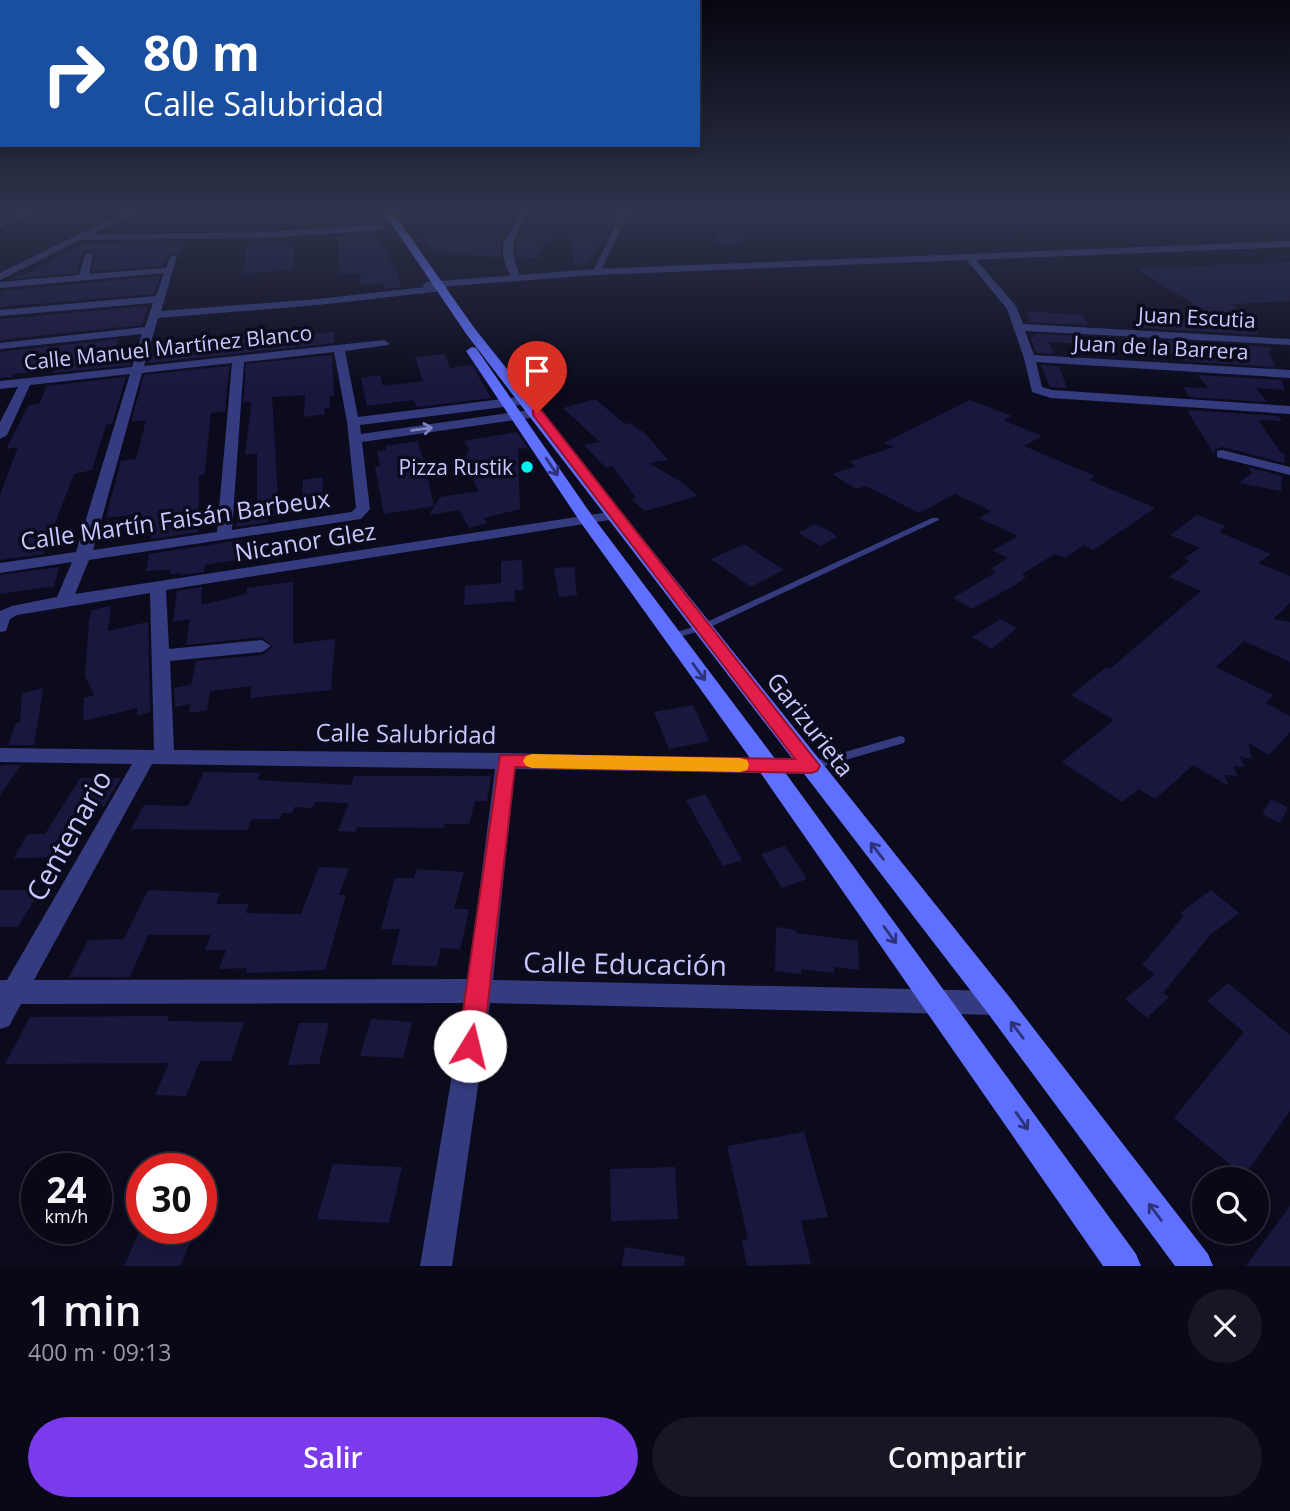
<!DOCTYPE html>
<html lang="es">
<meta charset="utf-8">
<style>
:root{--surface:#090816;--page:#171623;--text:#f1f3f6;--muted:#999aa1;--line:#292935;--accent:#7c3aed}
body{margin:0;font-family:"Open Sans",sans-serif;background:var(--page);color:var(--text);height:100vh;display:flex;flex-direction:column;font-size:26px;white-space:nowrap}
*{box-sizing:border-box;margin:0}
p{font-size:23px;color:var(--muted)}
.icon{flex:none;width:38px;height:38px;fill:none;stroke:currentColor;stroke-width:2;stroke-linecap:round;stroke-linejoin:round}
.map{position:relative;height:1266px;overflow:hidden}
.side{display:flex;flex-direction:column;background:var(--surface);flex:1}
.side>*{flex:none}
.hud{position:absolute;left:0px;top:0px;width:700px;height:147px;box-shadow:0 4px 10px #0003,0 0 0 2px var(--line);background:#1a4fa0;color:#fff;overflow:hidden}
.tools{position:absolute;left:1192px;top:1167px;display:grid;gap:14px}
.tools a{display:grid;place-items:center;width:77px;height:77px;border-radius:50%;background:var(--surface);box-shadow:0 4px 10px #0003,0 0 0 2px var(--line);font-size:35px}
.speed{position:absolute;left:21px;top:1153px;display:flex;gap:14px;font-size:35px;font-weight:700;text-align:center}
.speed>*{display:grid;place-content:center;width:91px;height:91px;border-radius:50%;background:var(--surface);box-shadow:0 4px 10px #0003,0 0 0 2px var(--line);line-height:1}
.speed small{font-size:18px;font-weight:400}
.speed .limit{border:10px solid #d22;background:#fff;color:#111}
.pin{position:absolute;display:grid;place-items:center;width:60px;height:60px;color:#fff;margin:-72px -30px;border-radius:50% 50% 50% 0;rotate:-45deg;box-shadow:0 0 7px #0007}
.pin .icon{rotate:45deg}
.me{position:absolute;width:77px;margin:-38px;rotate:9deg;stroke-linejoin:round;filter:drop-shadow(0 0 5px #0008)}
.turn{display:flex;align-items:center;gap:24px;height:147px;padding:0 28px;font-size:32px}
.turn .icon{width:91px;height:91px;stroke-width:2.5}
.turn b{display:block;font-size:49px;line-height:60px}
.round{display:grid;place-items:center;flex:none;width:74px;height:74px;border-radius:37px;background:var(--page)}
.headline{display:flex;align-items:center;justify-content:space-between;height:119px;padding:0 28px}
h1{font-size:42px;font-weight:600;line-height:52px}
.button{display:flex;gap:14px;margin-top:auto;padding:14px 28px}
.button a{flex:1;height:80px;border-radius:42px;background:var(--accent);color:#fff;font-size:28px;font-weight:600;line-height:80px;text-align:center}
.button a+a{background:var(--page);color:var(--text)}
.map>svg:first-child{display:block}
.building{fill:#1a173f}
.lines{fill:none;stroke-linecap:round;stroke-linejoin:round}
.path{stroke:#29b298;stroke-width:2;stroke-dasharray:2 2.5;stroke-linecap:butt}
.service{fill:#343b7f;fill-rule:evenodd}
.minor{fill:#343b7f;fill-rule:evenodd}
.tertiary{fill:#343b7f;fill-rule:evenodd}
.secondary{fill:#5f6fff;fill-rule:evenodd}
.oneway{stroke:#7e82bf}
.oneway2{stroke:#2d3378}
.route{fill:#e11d48;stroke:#92132f;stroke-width:2}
.slow{fill:#f59e0b}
.poi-dot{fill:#00f3ec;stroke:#0c0b1e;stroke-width:2.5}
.labels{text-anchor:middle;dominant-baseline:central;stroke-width:7;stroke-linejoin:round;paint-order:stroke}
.far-street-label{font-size:21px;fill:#c8c8ff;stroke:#0c0b1e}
.far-poi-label{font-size:21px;fill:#c8c8ff;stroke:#0c0b1e;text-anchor:end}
.street-label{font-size:24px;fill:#c8c8ff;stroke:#0c0b1e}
.near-street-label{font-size:28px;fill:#c8c8ff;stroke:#0c0b1e}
</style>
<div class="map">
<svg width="1290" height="1266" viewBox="0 0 1290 1266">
<rect width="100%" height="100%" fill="#0c0b1e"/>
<path class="building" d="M403,211H499L497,213L518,214L501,242V257L433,253Z
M545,213L599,215L595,221L614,222L588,265H575L564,215L540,252L539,258L517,257L516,243L526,222L532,214Z
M718,224L746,225L740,244H717Z
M375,233L397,271L402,287L385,289L383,283L361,285L360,273L340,274L337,236Z
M186,241L179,254L169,255L164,266L92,271L96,256L89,249L82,254L77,273L9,279L34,271L81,244Z
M248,242H276L274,245L295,246L294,269L243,274Z
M1290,262V301L1233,304L1260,335L1144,328L1139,318L1222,322L1137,269Z
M160,276L154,294L0,307L1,291Z
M148,306L142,325L0,340V319Z
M1026,311L1083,315L1088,325L1029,322Z
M334,332V343L148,363L149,357L160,356L162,347L193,343L192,348L242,344L243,339L264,336L283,334L282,337Z
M1034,334L1095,337L1099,345L1049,342L1054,354L1036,353L1030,337H1035Z
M118,339L111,360L132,359L130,365L53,373L54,369L13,374L12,377L0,378V352Z
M1150,340L1270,347L1272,350L1269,352L1275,367L1184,361L1178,354L1156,353Z
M445,354L450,368L472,365L491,398L417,407L413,400L367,406L361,378L380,375L383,386L423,381L415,357Z
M332,355L334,396H330V407L324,408L325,414L304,417L305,395L272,397L279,515L268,517V522L236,527L239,505L257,502V453L245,455L251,408V403L245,401L243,406L246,364Z
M1041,365L1059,366L1067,388L1050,387Z
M229,366L225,411L211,413L205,469L204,475H199L198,532L151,539L153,524L133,526L137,514L106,518L121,461L136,459L146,420L131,422L144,375Z
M1197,375L1281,380L1285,390L1256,388L1267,402L1189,397L1183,387L1209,388Z
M126,377L112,424L106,425L92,470L74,474L43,554L0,560V495L18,447L6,449L29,405L39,404L47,386Z
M595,399L625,424L629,423L646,434L668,460L648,463L680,481L698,496L645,511L631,499L636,498L612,466L606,468L584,445L600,442L563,408Z
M970,400L1012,416L1003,420L1042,436L1024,446L1095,476L1089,480L1155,508L1093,550L1084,545L1065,558L1055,554L1022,574L1026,577L1015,585L972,609L953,598L996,572L991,569L1008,558L993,550L1018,536L979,518L991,511L955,494L919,513L866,486L856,489L832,474L856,466L849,462L894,447L884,443Z
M1187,410L1278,416L1282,421L1258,420L1281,453L1285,454L1284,463L1223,447L1215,449L1214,454Z
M517,432L528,448L518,449L520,509L484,518L487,523L469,528L459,510L429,515L440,497L479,491L463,461L469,450L464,441Z
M417,441L424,461L434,506L384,514L375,467L380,466L377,451L386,450V446Z
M1248,467L1282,476L1281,491L1239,483L1252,473Z
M323,477L322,507L302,509L303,480Z
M1197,515L1226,526L1219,532L1271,554L1258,563L1290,576V603L1273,619L1290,622V662L1244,641L1216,667L1273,695L1266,703L1290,716V732L1269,755L1248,743L1252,759L1240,757L1245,767L1233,766L1238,776L1224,775L1229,786L1193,765L1155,799L1139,789L1122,802L1062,762L1114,720L1071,695L1107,667L1110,669L1201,591L1169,577L1190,561L1184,558L1200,548L1170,535Z
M816,524L833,533L837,537L821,546L798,533Z
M242,540V559L205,565L204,572L180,575V573L170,574L171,570L146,571L149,554Z
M744,544L784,570L751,587L711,559Z
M522,560L523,590H514L515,601L464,605L465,586L501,583V561Z
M59,567L54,586L0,594V575Z
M574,567L577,595L559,597L554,568Z
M293,582V644L335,639L331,690L250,698L252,686L210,691L207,710L189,713L190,704L175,707L174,688L191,685L196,661L262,655L273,647L262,637L186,645L190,619L173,622L177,591L202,587L201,605L247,594V588Z
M111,606L108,631L148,622L150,712L137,715V708L83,721L84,698L94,695L85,676L89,621L92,610Z
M1001,619L1017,628L992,649L972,637Z
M43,688L34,745H8L16,723L20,722L22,693Z
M693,705L709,741L669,749L654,712Z
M1,765H21L0,795V768Z
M204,772L260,773L257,780L351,785L354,776H491L487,801H475L469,824H445L444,828L357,827L355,832L338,831L349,803L315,802L312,808L294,807L292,813H282L279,819H252L247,830L131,829L144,805L188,806Z
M80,778H121L104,806H88L59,857L14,858L28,834H45Z
M705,794L742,860L723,866L686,800Z
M1271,799L1288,808L1280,823L1262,814Z
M785,846L807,879L782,888L761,854Z
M319,867L349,868L339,895H346L325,970L246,973L247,968L219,969L226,950H205L211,935H148L130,977H69L88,940L124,939L148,890L220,893L216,904H249L246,913L301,914Z
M417,869L464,872L454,909H469L465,929L460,949L441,948L437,966L391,965L400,929H381L395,878H414Z
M0,890H40L18,927H0Z
M1211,890L1239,913L1210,935L1163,993L1169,997L1147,1018L1125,999L1155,974L1142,965L1184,916L1180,913Z
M776,927L796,930V933L858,941L859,970L834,967V973L801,969V974L775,971Z
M1228,983L1290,1035V1111L1244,1176L1174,1118L1244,1032L1207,1001Z
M169,1016L167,1021L244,1022L231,1061H200L186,1096L155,1095L169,1063L5,1064L30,1017Z
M371,1019L412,1022L403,1058L360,1056Z
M299,1023H329L319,1064L288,1065Z
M804,1132L828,1217L801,1221L811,1264L747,1266L742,1240L748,1239L727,1146Z
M333,1164L402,1167L389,1223L317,1219Z
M675,1167L678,1219L611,1221L610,1169Z
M1290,1206V1266H1246Z
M177,1228H196L180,1266H124L139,1233L172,1238Z
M625,1247L685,1257L684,1266H622Z"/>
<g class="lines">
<path class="path" d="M0,225L32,211"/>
<path class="service" d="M932,518H938L939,520L706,629L673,639L669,636L670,634L700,625Z
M900,736L904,737L905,740L904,743L811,770L807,769L806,766L807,763Z"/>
<path class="minor" d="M126,211H137L91,235L265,232L382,224L386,227L382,230L265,238L80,240L0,280V273Z
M523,211H531C511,239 508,246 521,278L516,281C506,274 502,255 503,243Z
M622,211H630L600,272L592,274Z
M89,252L93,255L89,274L166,268L171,256H177L161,311L318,299L443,285L448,288L443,291L318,305L158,318L144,366L384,340L389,343L388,345L345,351L358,417L527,396L533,400L527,404L360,425L361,434L537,409L543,413L537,417L362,442L370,509L361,519L89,560L75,594L616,511L623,515L616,519L166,590L169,649L262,640L271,646L262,652L170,661L174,750L506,753L818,761L821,766L818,771L811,774L515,769L493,980L997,991L1006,995L1010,1003L1006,1011L997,1015L490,1003L452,1266H420L464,1003L21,1004L9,1026L0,1029V980H7L132,764L0,762V748L154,750L150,593L17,615L10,619L6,631L0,632V611L12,606L57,597L72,562L0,573V563L76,552L130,374L30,385L7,435L0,439V422L18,387L0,389V381L132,367L142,334L0,349V343L145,327L153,303L0,316V310L156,296L164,273L0,288V282L79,275L85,255ZM334,352L347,422L356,508L351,512L232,530L244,362ZM232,363L217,532L93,550L142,373ZM152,764L495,769L468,979L34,980Z
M966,255H972L1016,306L1023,324L1290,339V345L1025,331L1034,355L1290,370V378L1036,362L1042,387L1052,390L1290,406V414L1051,398L1032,392L1024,358L1007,309L966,259Z
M1222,450L1290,467V475L1217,457V451Z"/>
<path class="tertiary" d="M1290,241V247L595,275L427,288L422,285L427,282L595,269Z"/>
<path class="secondary" d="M383,211H392L475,329L1007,994L1208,1254L1213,1266H1175L987,1012L467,335Z
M472,347L476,348L593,517L776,760L1136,1254L1141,1266H1103L760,772L581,523L466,351Z"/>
</g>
<defs><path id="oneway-shaft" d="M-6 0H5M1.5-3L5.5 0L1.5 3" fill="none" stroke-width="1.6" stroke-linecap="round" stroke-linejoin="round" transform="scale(1.75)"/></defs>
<use class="oneway" href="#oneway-shaft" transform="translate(422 429) rotate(-8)"/>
<g class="oneway2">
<use href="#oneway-shaft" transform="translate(552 467) rotate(56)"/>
<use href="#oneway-shaft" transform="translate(699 672) rotate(54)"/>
<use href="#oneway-shaft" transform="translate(877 851) rotate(-128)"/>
<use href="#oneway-shaft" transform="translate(890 935) rotate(54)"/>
<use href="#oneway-shaft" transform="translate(1017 1030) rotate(-127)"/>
<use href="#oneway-shaft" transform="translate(1022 1121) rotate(55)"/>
<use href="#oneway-shaft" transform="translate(1155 1212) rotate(-127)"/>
</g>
<linearGradient id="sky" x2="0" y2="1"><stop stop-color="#070610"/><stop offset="0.54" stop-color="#2e344c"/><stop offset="1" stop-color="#2e344c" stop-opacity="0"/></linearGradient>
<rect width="1290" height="389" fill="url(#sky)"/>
<path class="route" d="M533,410H541L820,766L817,771L811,773L515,767L483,1046L479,1054L470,1058L462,1054L458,1046L500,755L795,759L533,415Z"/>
<path class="slow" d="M532,754L740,758L747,760L749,765L747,770L740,772L532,768L526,766L523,761L526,756Z"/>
<circle class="poi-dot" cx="527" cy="467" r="7"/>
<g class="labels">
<g class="far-street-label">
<text transform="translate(1197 317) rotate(3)">Juan Escutia</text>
<text transform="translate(168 347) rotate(-6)">Calle Manuel Martínez Blanco</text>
<text transform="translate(1161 347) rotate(3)">Juan de la Barrera</text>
</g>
<g class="far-poi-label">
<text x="513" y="467">Pizza Rustik</text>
</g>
<g class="street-label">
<text transform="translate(175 519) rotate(-8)">Calle Martín Faisán Barbeux</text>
<text transform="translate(305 541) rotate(-9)">Nicanor Glez</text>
<text transform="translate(811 724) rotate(52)">Garizurieta</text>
<text transform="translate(406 733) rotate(1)">Calle Salubridad</text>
</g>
<g class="near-street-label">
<text transform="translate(68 835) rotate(-61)">Centenario</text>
<text transform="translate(625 963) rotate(1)">Calle Educación</text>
</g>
</g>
</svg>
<div class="tools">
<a><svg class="icon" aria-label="search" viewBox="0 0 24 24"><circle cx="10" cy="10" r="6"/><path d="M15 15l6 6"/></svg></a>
</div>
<div class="speed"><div>24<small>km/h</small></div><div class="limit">30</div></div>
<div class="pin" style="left:537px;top:413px;background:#d93025"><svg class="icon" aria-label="arrive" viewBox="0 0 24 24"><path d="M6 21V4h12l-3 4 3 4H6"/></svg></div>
<svg class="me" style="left:470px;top:1046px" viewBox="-20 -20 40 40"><circle r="19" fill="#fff"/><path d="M0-13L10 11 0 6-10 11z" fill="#e11d48"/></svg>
<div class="hud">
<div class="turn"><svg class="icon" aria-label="right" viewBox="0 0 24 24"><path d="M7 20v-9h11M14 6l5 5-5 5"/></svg><div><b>80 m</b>Calle Salubridad</div></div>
</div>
</div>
<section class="side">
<div class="headline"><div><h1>1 min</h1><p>400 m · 09:13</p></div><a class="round"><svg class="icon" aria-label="close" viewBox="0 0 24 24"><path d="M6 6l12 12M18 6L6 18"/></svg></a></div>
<div class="button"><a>Salir</a><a>Compartir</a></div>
</section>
